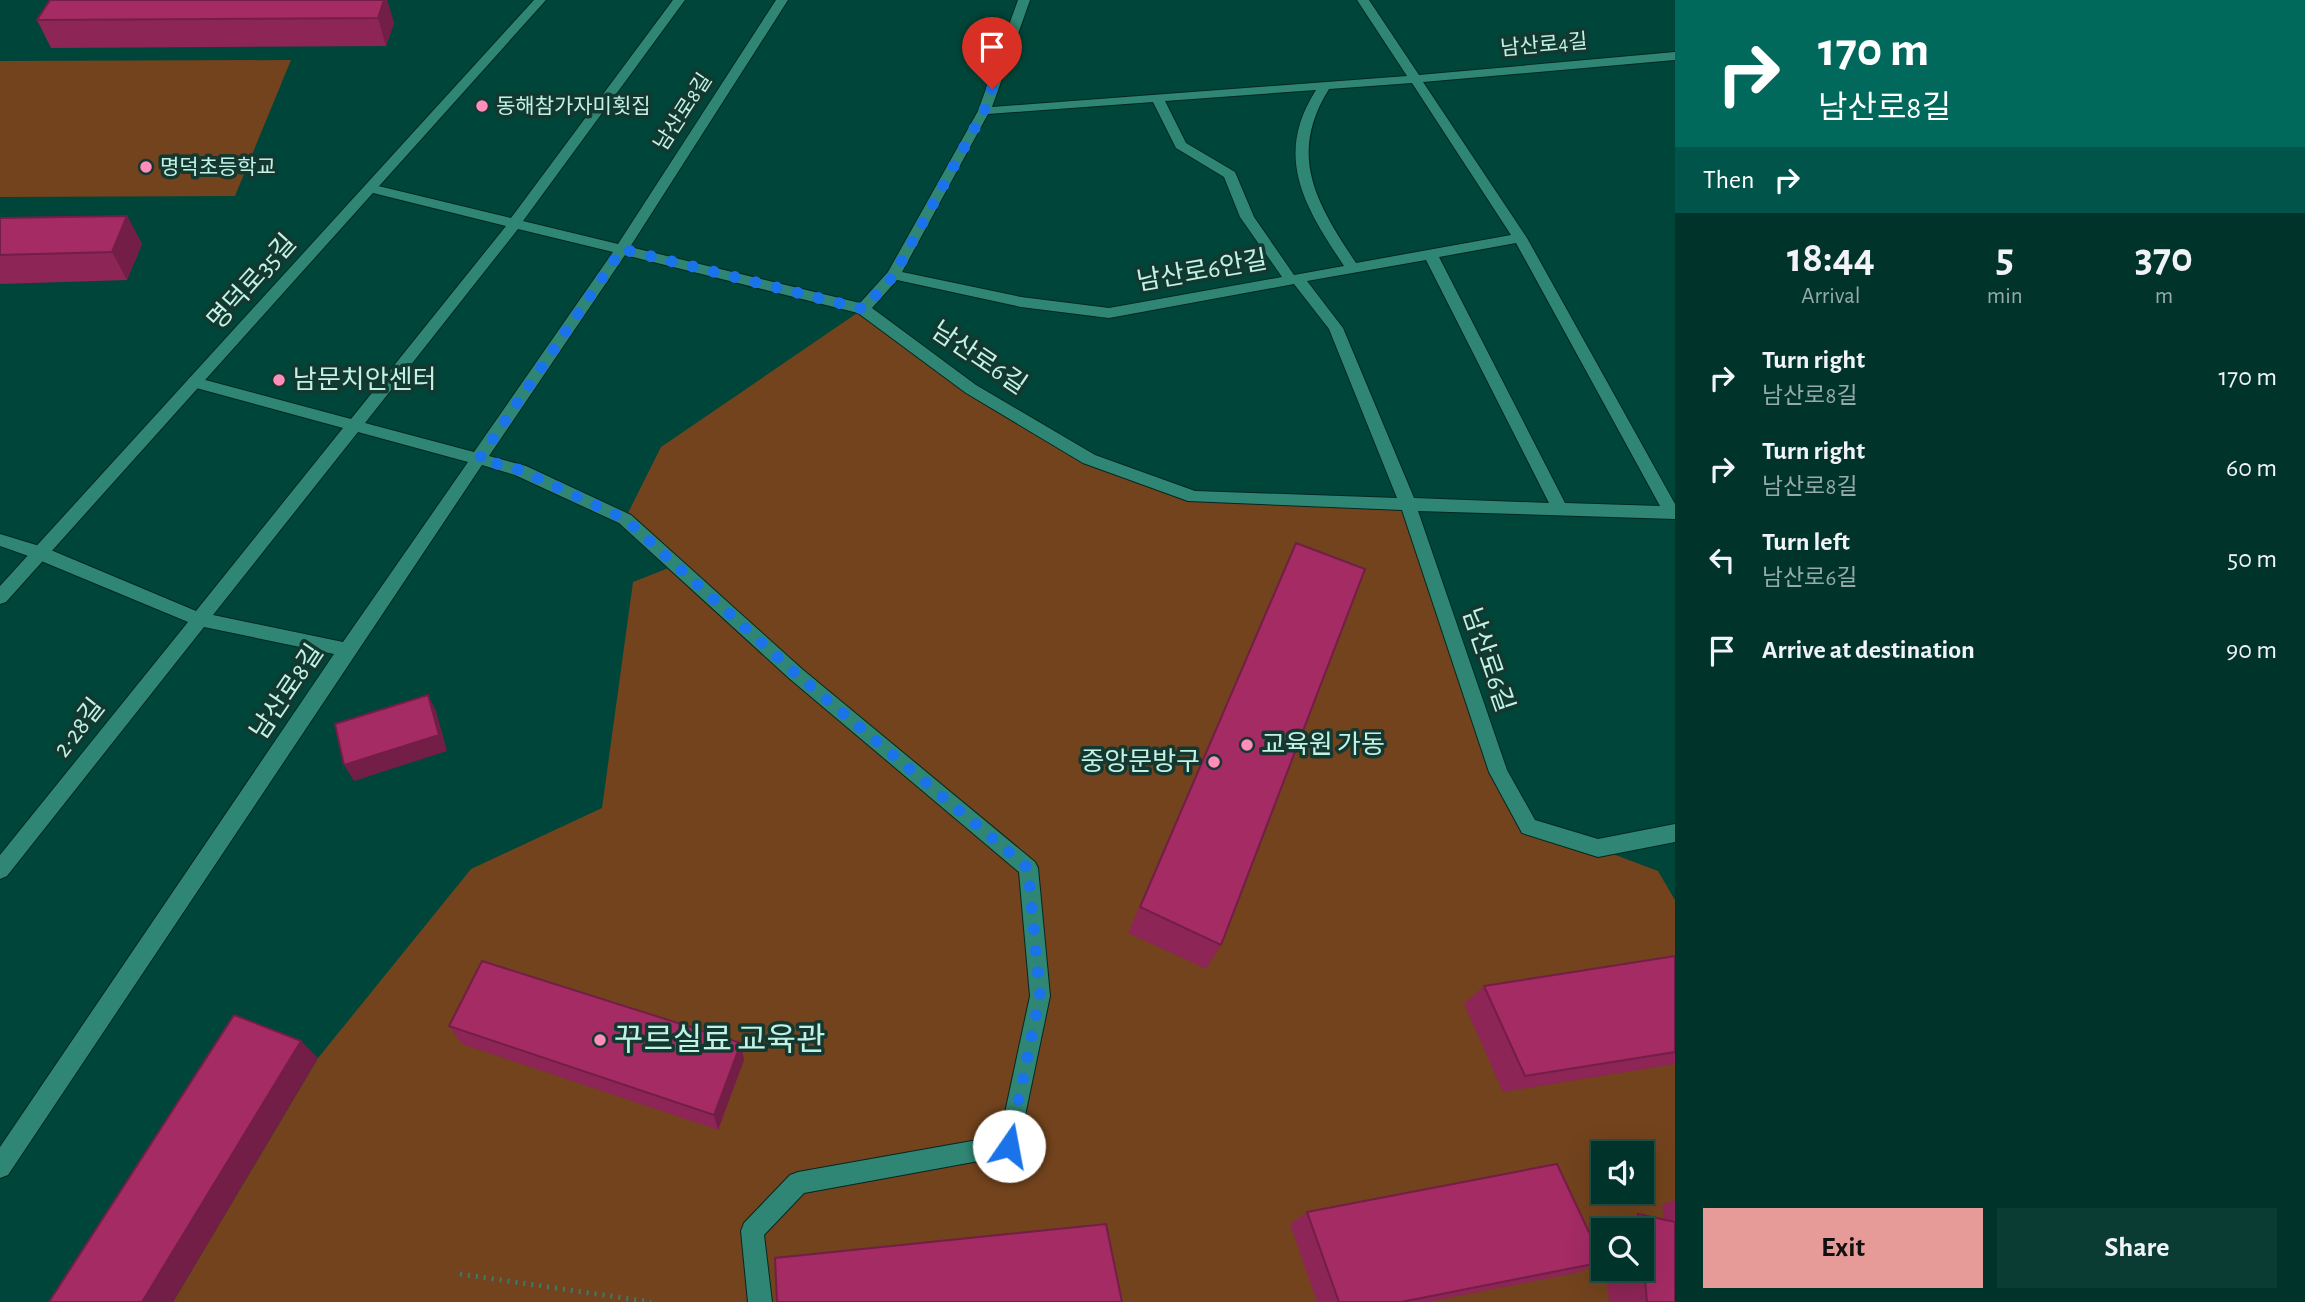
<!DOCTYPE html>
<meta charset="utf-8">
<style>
:root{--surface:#00342b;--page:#0a3c33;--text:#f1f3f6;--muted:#95aaa9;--line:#224f47;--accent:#e69b98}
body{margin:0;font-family:"Alegreya Sans","Noto Sans KR",sans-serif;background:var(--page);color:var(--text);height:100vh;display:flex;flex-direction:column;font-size:26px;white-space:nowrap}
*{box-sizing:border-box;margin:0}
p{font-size:23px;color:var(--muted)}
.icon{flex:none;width:38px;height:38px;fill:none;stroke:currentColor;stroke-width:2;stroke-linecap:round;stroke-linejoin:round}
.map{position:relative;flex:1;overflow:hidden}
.panel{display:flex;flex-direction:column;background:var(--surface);width:630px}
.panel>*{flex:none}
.banner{background:#00695c;color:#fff;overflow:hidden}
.fabs{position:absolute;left:1591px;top:1141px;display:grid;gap:14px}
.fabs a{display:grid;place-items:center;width:63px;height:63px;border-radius:0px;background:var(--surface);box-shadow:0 7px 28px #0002,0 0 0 2px var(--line);font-size:35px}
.pin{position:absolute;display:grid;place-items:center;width:60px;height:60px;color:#fff;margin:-72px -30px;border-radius:50% 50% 50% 0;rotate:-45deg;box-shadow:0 0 7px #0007}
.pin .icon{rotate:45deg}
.me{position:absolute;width:77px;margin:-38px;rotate:12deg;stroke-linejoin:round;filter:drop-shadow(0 0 5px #0008)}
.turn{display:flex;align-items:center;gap:24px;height:147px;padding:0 28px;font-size:32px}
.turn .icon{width:91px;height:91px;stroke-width:2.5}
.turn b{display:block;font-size:49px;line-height:60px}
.then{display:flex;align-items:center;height:66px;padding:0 28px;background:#0003;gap:14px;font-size:26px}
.eta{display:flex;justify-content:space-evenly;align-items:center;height:119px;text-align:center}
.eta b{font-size:42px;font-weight:600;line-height:49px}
.primary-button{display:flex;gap:14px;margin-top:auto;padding:14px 28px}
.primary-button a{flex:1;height:80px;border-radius:0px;background:var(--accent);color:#111;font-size:28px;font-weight:600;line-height:80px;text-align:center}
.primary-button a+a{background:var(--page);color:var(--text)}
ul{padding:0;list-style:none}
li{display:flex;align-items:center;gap:21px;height:91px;padding:0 28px}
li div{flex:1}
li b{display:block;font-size:26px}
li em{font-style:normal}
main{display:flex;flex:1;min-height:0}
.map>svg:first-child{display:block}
.green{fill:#72431d;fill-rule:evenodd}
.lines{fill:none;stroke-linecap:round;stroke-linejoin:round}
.minor-casing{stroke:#032821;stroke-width:2}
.tertiary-casing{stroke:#032821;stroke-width:2}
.path{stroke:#3b7a6e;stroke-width:5;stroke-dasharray:2 6;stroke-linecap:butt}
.minor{fill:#308674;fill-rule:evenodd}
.tertiary{fill:#308674;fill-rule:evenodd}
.wall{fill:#8d2556}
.shaded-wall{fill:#731e46}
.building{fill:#a42b64;stroke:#731e46;stroke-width:2}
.route{stroke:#1a73e8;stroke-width:12;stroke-dasharray:0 21.6}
.poi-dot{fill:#ff8eba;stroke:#143830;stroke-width:2.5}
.labels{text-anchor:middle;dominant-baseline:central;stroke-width:7;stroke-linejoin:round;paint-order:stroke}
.far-street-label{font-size:21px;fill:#c1f3e5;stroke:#143830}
.far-poi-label{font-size:21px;fill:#c1f3e5;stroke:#143830;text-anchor:start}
.street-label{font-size:26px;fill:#c1f3e5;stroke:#143830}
.poi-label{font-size:26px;fill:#c1f3e5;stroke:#143830;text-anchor:start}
.near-poi-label{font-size:32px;fill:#c1f3e5;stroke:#143830;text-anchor:start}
</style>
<main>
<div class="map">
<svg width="1675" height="1302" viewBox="0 0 1675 1302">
<rect width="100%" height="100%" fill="#004539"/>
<path class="green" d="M291,60L235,196L0,197V61Z
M863,309L971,389L1089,459L1194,497L1408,504L1529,827L1597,848L1658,871L1675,900V1302H173L318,1058L471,869L602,808L633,582L676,565L625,519L661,447ZM1603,1153H1642V1192H1603ZM1603,1230H1642V1269H1603Z"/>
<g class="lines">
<g class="minor-casing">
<path id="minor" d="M673,0H685L523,221L618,244L776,0H788L630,247L860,303L888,272L978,111L1018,0H1030L992,107L1407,76L1357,0H1369L1419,75L1675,52V60L1423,82L1527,238L1675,504V519L1418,511L1507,770L1535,820L1598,839L1675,824V842L1598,857L1522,833L1489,772L1402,510L1188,501L1083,463L966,393L858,313L625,255L489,456L526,466L631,515L802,669L1035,862L1038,868L1050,996L1017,1154L804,1193L764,1235L772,1302H748L741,1231L744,1223L790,1175L798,1172L1000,1136L1030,996L1019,872L790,679L619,523L515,475L482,465L8,1175L0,1178V1147L334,654L204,627L7,876L0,879V855L188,622L34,558L0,546V534L46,548L196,611L343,428L189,386L187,382L189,378L194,377L351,419L506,226L365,191V185L370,184L511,218ZM1412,83L1511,235L1356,263C1317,204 1287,156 1329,89ZM1316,90C1273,157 1305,207 1344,266L1294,275L1254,217L1235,172L1186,143L1165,101ZM1153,102L1176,148L1224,177L1240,217L1282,277L1109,308L1021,297L902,272L988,114ZM518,229L613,252L474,452L365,423ZM1516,243L1660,506L1565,503L1439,257ZM1426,260L1549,503L1414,498L1343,328L1307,281ZM897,280L1021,307L1109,318L1294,284L1329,329L1397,498L1195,491L1095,455L976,385L872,308ZM358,432L468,462L343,642L213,615Z"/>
</g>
<g class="tertiary-casing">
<path id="tertiary" d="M534,0H546L6,602L0,604V586Z"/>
</g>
<path class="path" d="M460,1274L651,1302"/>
<use href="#minor" class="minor"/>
<use href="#tertiary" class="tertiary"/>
</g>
<path class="wall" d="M50,0H387L394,23L386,46L51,48L37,20Z
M127,216L142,244L127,280L0,284V218Z
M1296,543L1221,945L1206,969L1128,933Z
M1675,956V1064L1503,1092L1464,1004L1484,986Z
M449,1026L744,1060L718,1130L462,1044Z
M1675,1200V1302H1609L1606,1269H1642V1230H1603V1235L1602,1229L1638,1214L1664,1219L1662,1205Z
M1307,1212L1603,1262L1576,1273L1427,1302H1317L1290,1224Z"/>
<path class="shaded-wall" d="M384,0H387L394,23L386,46L378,18Z
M127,216L142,244L127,280L112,252Z
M428,695L436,711L447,751L354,781L344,765Z
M301,1041L318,1058L173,1302H142Z
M741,1043L744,1060L718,1130L714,1115Z"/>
<path class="building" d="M50,0H384L378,18L37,20Z
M127,216L112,252L0,255V218Z
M1296,543L1365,569L1221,945L1140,907Z
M428,695L439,735L344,765L335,724Z
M1675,956V1052L1525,1076L1484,986Z
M482,961L741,1043L714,1115L449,1026Z
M234,1015L301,1041L142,1302H49Z
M1557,1164L1603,1262L1401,1302H1339L1307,1212Z
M1638,1214L1675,1222V1302H1647L1642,1244V1230H1640Z
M1106,1224L1122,1302H777L775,1258Z"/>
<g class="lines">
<path class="route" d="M992,89L984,111L894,275L863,309L622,249L479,459L520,470L625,519L796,674L1028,868L1040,996L1009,1146"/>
</g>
<g class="poi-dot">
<circle cx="482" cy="106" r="7"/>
<circle cx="146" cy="167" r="7"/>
<circle cx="279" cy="380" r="7"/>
<circle cx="1247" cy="745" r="7"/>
<circle cx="1214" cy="762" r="7"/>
<circle cx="600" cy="1040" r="7"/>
</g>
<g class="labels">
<g class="far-street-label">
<text transform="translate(1544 45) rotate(-5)">남산로4길</text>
<text transform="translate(683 112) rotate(-57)">남산로8길</text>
</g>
<g class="far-poi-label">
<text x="496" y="106">동해참가자미횟집</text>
<text x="160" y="167">명덕초등학교</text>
</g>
<g class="street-label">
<text transform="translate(1202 271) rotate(-10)">남산로6안길</text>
<text transform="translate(252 282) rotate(-48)">명덕로35길</text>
<text transform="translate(979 358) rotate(34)">남산로6길</text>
<text transform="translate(1488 660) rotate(71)">남산로6길</text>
<text transform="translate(287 692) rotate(-56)">남산로8길</text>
<text transform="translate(79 728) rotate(-52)">2·28길</text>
</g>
<g class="poi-label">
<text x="293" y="380">남문치안센터</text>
<text x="1261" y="745">교육원 가동</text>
<text x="1200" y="762" text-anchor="end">중앙문방구</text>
</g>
<g class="near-poi-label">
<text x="614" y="1040">꾸르실료 교육관</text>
</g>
</g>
</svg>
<div class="fabs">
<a><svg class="icon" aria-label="sound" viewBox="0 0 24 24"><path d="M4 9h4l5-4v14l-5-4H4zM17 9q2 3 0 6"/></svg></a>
<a><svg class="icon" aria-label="search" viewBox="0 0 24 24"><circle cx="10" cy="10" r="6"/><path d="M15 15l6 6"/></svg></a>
</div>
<div class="pin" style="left:992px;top:89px;background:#d93025"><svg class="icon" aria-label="arrive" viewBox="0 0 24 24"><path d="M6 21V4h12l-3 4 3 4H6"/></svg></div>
<svg class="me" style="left:1009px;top:1146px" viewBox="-20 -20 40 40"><circle r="19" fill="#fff"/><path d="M0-13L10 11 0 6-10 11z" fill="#1a73e8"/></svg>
</div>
<section class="panel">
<div class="banner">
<div class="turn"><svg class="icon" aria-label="right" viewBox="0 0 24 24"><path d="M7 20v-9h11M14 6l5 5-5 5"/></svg><div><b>170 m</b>남산로8길</div></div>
<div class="then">Then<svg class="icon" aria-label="right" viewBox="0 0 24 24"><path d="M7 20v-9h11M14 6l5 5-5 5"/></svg></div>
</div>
<div class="eta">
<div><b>18:44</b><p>Arrival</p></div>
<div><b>5</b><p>min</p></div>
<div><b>370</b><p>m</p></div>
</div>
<ul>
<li><svg class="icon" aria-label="right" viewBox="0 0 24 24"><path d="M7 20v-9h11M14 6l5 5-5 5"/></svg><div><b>Turn right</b><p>남산로8길</p></div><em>170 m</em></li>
<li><svg class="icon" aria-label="right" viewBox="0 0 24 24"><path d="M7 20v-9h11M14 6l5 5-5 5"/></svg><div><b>Turn right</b><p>남산로8길</p></div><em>60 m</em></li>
<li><svg class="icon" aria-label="left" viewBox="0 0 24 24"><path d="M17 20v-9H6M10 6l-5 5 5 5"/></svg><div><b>Turn left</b><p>남산로6길</p></div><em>50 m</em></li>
<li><svg class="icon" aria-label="arrive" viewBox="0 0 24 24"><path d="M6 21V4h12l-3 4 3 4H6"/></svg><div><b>Arrive at destination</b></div><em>90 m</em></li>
</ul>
<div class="primary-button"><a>Exit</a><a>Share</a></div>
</section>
</main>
